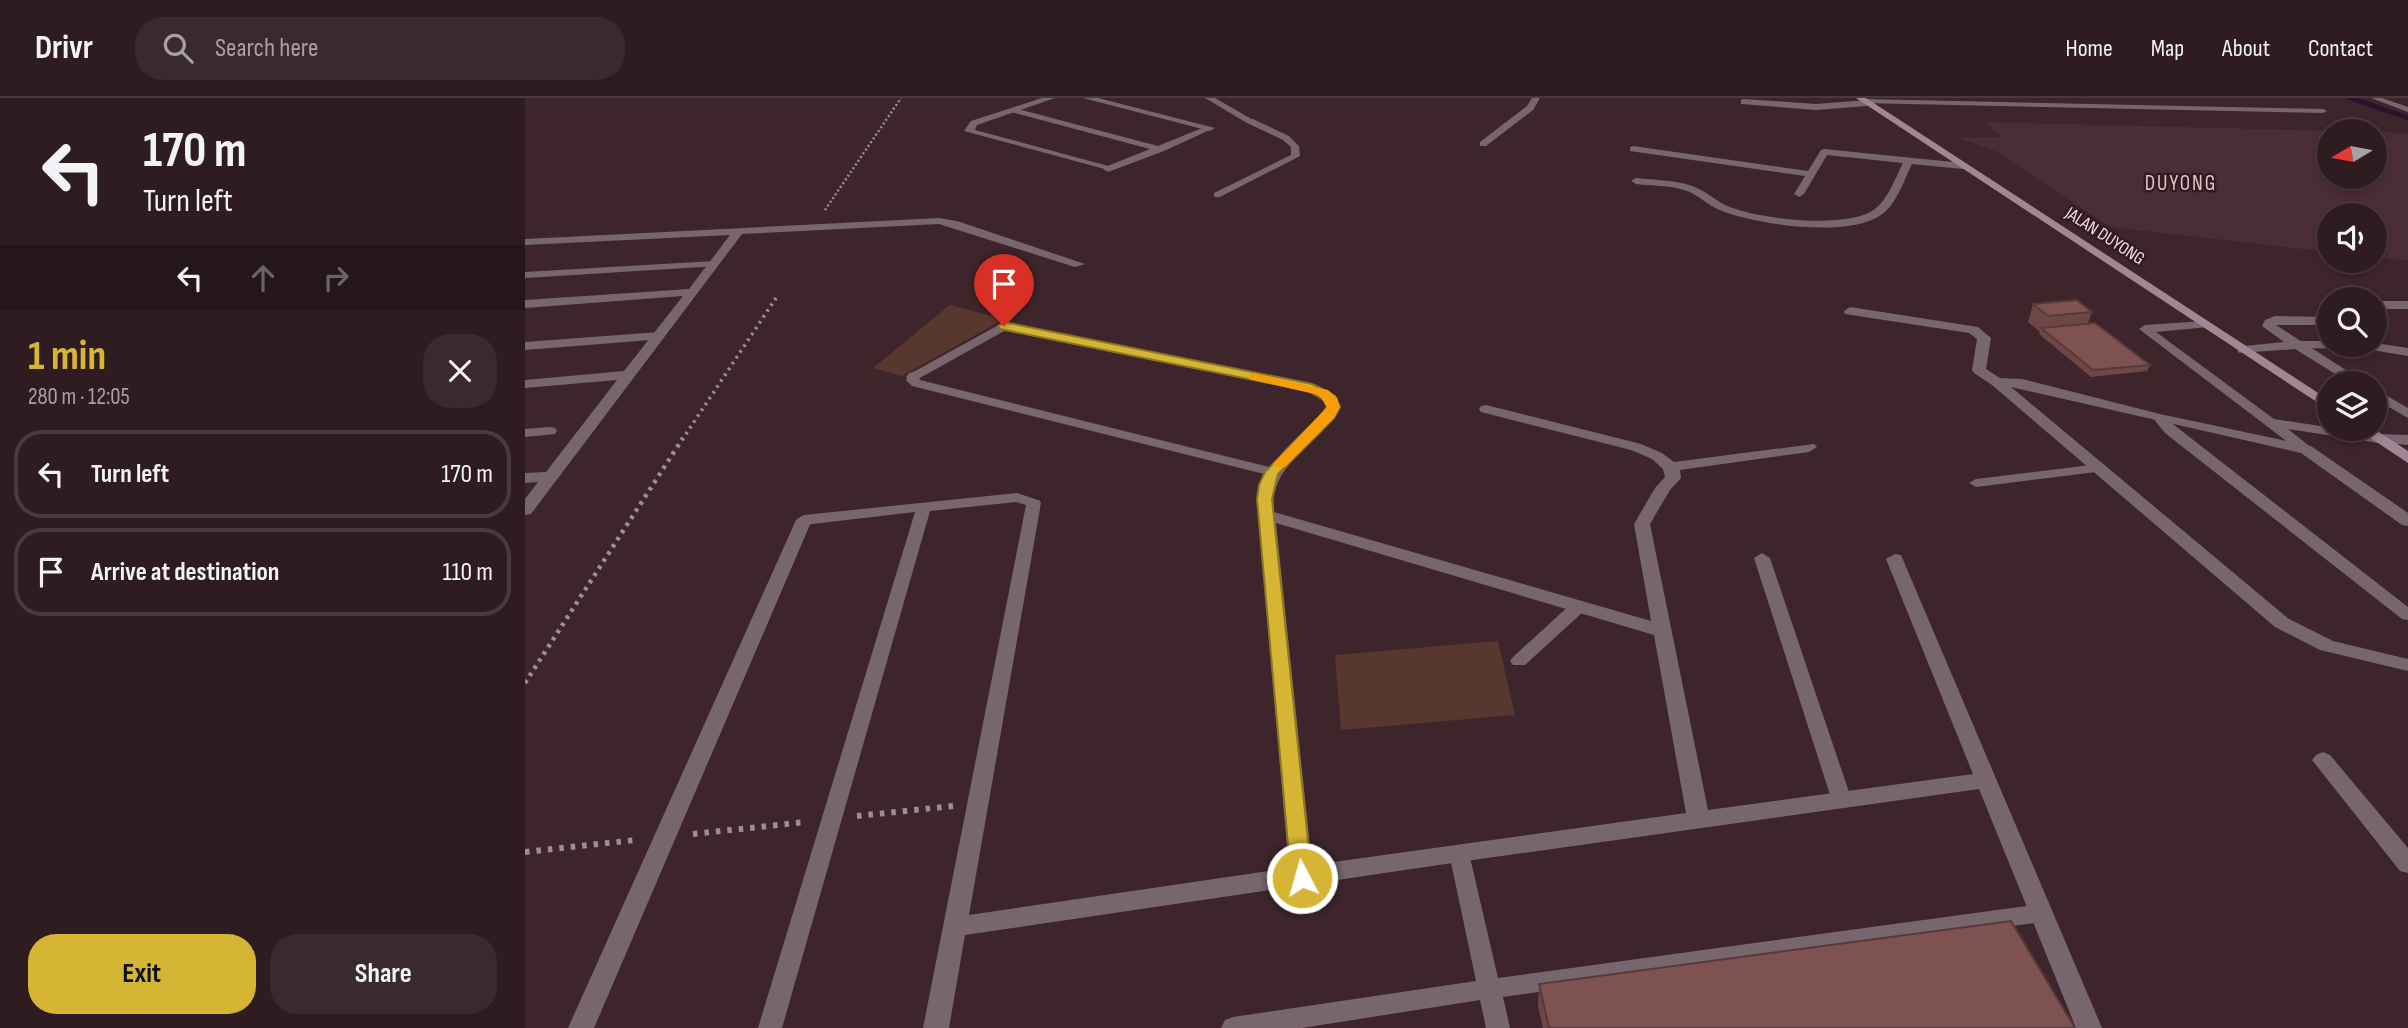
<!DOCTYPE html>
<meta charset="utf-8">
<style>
:root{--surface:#2e1c20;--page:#3a292d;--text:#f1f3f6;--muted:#a7a1a5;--line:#493a3e;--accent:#d6b534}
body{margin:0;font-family:"Sofia Sans Condensed",sans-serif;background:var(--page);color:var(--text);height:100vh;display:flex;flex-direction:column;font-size:26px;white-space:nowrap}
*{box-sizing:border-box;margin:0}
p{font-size:23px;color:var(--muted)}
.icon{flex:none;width:38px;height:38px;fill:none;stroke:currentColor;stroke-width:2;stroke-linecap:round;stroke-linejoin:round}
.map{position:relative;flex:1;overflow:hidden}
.panel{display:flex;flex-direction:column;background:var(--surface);width:525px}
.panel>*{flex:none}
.banner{background:#2e1c20;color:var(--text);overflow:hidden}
.needle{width:46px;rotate:260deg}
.buttons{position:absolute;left:1792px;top:21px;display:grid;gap:14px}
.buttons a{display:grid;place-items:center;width:70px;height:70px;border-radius:50%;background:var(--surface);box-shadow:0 4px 10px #0003,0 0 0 2px var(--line);font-size:35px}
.pin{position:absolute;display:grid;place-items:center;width:60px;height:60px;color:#fff;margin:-72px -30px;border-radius:50% 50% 50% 0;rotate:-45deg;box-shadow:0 0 7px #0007}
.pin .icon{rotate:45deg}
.me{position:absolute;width:77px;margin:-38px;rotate:354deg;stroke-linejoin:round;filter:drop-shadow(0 0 5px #0008)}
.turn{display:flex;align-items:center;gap:24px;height:147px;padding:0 28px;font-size:32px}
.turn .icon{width:91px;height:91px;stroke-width:2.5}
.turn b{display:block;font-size:49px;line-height:60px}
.lanes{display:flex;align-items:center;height:66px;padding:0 28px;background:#0003;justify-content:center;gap:35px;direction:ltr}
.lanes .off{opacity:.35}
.round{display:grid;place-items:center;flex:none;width:74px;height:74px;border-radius:28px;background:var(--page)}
.head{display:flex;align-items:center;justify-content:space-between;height:119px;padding:0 28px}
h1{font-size:42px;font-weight:700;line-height:52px;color:var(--accent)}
.button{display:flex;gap:14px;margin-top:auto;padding:14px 28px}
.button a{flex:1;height:80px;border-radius:28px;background:var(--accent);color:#111;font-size:28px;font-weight:700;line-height:80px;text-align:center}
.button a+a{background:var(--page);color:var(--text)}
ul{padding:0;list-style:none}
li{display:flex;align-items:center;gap:21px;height:88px;margin:0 14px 10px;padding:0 14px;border:4px solid var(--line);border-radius:28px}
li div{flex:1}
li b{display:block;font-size:26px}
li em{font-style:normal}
header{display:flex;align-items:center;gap:42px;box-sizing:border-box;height:98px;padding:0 35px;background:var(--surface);border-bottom:2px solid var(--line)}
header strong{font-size:33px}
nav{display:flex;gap:38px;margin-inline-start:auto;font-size:24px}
.search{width:490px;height:63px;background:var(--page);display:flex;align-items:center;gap:18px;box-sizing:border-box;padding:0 24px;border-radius:28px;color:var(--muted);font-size:26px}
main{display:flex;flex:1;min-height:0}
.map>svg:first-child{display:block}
.built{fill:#4b2d35}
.green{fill:#58382e}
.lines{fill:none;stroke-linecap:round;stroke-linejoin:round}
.stream{stroke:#2c132c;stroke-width:5}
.path-far3{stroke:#a08c91;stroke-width:2.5;stroke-dasharray:2 2.5;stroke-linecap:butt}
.path-far2{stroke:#a08c91;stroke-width:3.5;stroke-dasharray:2.5 4.5;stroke-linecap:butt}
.path-far1{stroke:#a08c91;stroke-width:4.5;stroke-dasharray:3.5 5;stroke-linecap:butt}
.path{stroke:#a08c91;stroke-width:6;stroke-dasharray:4.5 7;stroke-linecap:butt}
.service{fill:#78666f;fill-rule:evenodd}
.minor{fill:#78666f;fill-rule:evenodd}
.secondary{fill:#a28695;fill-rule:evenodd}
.wall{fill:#6c4746}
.building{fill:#7e5251;stroke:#583939;stroke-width:2}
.route{fill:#d6b534;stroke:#8b7622;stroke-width:2}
.slow{fill:#f59e0b}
.labels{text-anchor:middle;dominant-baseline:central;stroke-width:5;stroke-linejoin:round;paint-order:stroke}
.far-street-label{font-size:18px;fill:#f2e1e5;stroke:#331b21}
.far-quarter-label{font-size:21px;letter-spacing:2px;fill:#e5c4cb;stroke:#331b21}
</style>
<header>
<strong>Drivr</strong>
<div class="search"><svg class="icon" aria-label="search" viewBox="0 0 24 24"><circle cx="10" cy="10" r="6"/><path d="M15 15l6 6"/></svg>Search here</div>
<nav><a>Home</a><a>Map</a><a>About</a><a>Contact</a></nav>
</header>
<main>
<section class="panel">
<div class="banner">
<div class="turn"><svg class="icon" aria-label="left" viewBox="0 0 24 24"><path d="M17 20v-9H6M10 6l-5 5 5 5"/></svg><div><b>170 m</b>Turn left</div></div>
<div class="lanes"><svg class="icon" aria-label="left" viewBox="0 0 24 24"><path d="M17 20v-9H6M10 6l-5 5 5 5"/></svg><svg class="icon off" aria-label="ahead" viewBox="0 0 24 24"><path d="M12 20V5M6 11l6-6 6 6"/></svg><svg class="icon off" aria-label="right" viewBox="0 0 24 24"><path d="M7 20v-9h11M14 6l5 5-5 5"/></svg></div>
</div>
<div class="head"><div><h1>1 min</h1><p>280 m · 12:05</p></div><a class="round"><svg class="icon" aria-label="close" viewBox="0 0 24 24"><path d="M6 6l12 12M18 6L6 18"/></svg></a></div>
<ul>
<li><svg class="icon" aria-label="left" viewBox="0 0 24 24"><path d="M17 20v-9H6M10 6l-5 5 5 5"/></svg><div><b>Turn left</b></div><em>170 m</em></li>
<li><svg class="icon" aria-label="arrive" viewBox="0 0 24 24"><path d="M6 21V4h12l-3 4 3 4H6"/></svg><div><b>Arrive at destination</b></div><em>110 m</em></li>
</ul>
<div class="button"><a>Exit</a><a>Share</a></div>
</section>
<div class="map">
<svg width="1883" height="930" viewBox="0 0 1883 930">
<rect width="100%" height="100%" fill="#3d252b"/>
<path class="built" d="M1460,24L1814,33H1804V79H1850V34L1883,35V163L1850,159V117H1804V154L1585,129L1472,54L1434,40L1477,39Z"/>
<path class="green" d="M425,207L479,221L377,278L348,270Z
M973,543L990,617L816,632L810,557Z"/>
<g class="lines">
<path class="stream" d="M1825,0L1883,20"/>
<path class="path-far3" d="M300,112L376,0"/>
<path class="path-far2" d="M157,342L251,200"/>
<path class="path-far1" d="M0,585L158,340"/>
<path class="path" d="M332,718L428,708
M168,736L281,724
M0,754L111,742"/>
<path class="service" d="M1846,0H1857L1883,9V14Z
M1339,1L1798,11L1802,13L1798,15L1336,5Z
M489,10L633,48L682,28L689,30L639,53L583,74L578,71L580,69L625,51L486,14Z
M722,21H728L764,38L774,48L775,58L695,99H689V95L766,57V49L758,42L722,25Z
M189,163L193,164V168L0,180V174Z
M1680,223L1686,227L1684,229L1631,234L1749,321L1854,337L1861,341L1854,345L1763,331L1788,351L1786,354H1776L1614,231L1620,227Z
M134,234L138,235V241L0,252V244Z
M1772,243H1804V247L1850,245L1883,250V258L1841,251L1768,250L1766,247Z
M388,274L392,275L395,282L752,371L754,374L747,378L387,288L381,282L384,275Z
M1635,316L1883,509V522L1877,521L1640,335L1628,320Z
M25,329L30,330L32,333L30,336L0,339V331Z
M1574,366L1579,367L1581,370L1579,373L1451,389L1444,385L1451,381Z
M492,395L513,402L515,405L508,409L491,404L405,413L257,930H233L390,414L279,427L271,422L279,417Z
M1237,455L1245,460L1327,703L1324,708L1317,710L1310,708L1307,703L1229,460Z
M1053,504L1061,509L1059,513L1000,567H988L985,563L988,559L1047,505Z
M934,747L941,749L944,755L973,880L1516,806L1524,809L1527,815L1524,821L1516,824L978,899L985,930H961L955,902L777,930H696L700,922L708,919L951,883L924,755L927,749Z"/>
<path class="minor" d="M517,0H530L452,27L450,32L587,69V73L439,33L446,23Z
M558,0H573L690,30L685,33Z
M680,0H690L730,23L722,25Z
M1007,0H1015L1008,12L961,48H955V44L1002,8Z
M1219,1L1291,6L1342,2L1346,5L1342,8L1291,12L1216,6V2Z
M1108,48L1283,73L1296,52L1299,51L1438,65L1443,68L1438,71L1387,66C1379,82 1372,106 1356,117C1323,140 1234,127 1197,113C1183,108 1173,96 1159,92C1144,87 1127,88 1111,86L1106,83L1111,80C1129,82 1147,82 1164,87C1179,91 1189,102 1202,108C1233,121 1322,132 1350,111C1364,100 1370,80 1378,65L1302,57L1279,96L1274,99L1269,96L1280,78L1105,53V49Z
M414,120L432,123L560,166L550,169L414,126L217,136L6,416L0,417V401L13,384L0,385V375L21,374L92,282L0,290V282L99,273L158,198L0,210V202L164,191L205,137L0,147V141Z
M1883,203V211H1861L1850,216V207L1859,203Z
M1325,209L1453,229L1466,240L1461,271L1475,280L1497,281L1635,316L1786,348L1883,415V428L1877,427L1776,355L1486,289L1764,521L1808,543L1883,561V573L1795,552L1750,529L1467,287L1449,275L1447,272L1452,241L1444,235L1320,216L1319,213Z
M1750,218L1804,219V227H1751L1841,285H1825L1770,251L1714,255L1712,252L1719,248L1759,244L1737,228L1740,222Z
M479,224L792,287L810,297L815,309C796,348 744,363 749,414L1126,523L1109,426L1130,390L1140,379L1138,371L1127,361L1106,352L956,314L954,311L956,308L961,307L1116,346L1137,355L1149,364L1289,346L1292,349L1284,354L1155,372L1156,380L1145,392L1125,426L1183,712L1448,676L1361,461L1370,456L1376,457L1577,930H1551L1454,691L934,764L440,837L424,930H398L502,402H514L516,405L444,817L764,770L732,402C740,364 771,341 798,315L801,309L799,302L783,293L481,232L393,281H383L381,278ZM751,425L1129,537L1161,715L787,767Z
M1850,291L1883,310V320L1850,301Z
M1854,336L1883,337V347L1849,344L1846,341Z
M279,417L287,422L69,930H43L271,422Z
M1798,654L1805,657L1883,750V775L1875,773L1791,667L1787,662L1791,657Z"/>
<path class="secondary" d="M1331,0H1341L1804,302V312Z
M1832,331H1849L1883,353V365Z"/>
</g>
<path class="wall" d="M1508,206L1567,214L1563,225L1625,267L1622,273L1566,279L1514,236L1515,234L1503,224Z
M1014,886L1550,930H1018L1013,908Z"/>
<path class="building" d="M1552,202L1567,214L1523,218L1508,206Z
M1570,225L1625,267L1568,272L1516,230Z
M1486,823L1550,930H1024L1014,886Z"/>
<path class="route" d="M479,224L787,286L810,298L815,309L809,320L753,376L747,401L787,780L784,786L777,788L769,786L766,780L732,401L734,387L740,374L798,315L802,309L799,302L783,293L475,231L473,228Z"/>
<path class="slow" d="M729,275L803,292L812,300L815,309L809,320L760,369H750L748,366L802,309L794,297L724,281V276Z"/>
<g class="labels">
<g class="far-street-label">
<text transform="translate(1580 138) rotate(33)">JALAN DUYONG</text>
</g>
<g class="far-quarter-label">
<text x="1656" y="85">DUYONG</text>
</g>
</g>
</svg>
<div class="buttons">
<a><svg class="needle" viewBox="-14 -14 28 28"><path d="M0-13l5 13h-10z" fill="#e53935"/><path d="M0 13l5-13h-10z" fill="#a7a1a5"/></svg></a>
<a><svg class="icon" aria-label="sound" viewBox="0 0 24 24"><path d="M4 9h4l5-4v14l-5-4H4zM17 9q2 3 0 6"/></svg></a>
<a><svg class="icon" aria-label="search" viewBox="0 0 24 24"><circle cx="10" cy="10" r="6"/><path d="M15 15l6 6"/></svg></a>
<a><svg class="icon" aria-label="layers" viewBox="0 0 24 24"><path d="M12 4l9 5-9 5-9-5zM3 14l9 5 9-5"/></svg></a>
</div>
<div class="pin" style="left:479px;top:228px;background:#d93025"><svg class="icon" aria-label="arrive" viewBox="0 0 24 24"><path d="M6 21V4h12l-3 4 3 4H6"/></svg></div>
<svg class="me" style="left:777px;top:780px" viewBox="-20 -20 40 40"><circle r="17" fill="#d6b534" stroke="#fff" stroke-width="3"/><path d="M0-11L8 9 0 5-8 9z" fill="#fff"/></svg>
</div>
</main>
